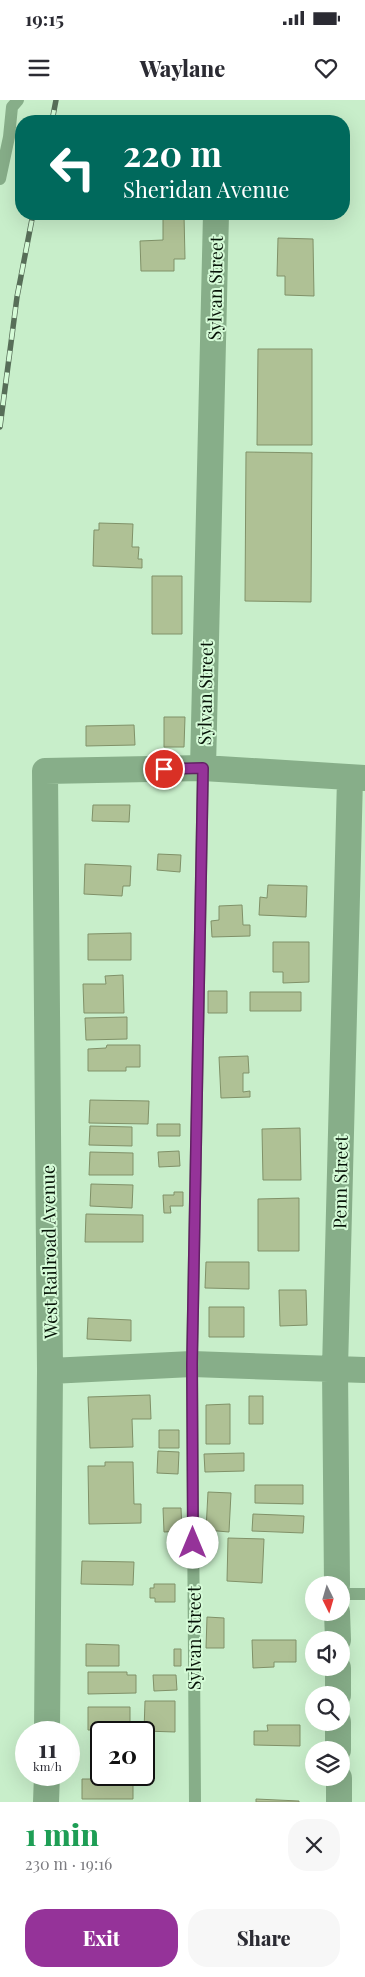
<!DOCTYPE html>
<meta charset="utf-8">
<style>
:root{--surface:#fff;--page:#f7f7f7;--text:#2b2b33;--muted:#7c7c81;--accent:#953399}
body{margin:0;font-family:"Playfair Display",serif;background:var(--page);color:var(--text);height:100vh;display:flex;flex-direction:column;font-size:19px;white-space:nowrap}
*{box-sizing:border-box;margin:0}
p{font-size:16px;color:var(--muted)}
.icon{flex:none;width:28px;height:28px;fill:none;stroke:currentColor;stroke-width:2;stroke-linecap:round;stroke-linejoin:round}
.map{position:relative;height:1702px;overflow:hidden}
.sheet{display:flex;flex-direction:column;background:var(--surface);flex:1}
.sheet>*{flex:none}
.hud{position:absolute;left:15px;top:15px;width:335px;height:105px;border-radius:20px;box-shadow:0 5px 20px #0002;background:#00695c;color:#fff;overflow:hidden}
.needle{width:32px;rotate:175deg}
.controls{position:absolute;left:305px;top:1476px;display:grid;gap:10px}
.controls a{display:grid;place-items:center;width:45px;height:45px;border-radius:50%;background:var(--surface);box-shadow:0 5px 20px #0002;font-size:25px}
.speed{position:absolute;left:15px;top:1621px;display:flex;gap:10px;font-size:25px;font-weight:700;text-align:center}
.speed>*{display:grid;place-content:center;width:65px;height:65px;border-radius:50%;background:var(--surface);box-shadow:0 5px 20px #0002;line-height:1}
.speed small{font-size:12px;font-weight:400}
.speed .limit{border:2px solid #111;border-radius:8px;background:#fff;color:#111}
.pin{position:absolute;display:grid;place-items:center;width:42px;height:42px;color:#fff;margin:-21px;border:2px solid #fff;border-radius:50%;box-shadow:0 1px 5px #0007}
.me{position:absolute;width:55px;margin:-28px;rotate:0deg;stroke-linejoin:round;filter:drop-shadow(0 0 4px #0008)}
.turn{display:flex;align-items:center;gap:18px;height:105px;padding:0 25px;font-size:22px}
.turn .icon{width:65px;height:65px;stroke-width:2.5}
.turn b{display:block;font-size:35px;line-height:42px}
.round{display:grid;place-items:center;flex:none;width:52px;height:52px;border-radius:20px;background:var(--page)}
.head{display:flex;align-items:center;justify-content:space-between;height:85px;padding:0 25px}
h1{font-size:30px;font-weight:800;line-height:38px;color:#1e9e55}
.primary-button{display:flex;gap:10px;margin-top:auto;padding:10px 25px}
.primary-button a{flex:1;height:58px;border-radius:20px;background:var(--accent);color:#fff;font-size:20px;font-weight:800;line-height:58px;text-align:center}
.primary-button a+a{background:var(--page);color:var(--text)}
.status{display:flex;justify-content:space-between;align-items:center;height:35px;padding:0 25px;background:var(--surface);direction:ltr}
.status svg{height:14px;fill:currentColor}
header{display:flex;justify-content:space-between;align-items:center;height:65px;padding:0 25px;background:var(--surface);font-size:22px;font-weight:800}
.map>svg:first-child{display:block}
.building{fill:#afc195;stroke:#809168}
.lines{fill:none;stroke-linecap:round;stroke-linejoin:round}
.service{stroke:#87ae89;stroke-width:12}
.minor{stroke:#87ae89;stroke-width:26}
.rail-casing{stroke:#576e58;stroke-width:5.5}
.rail{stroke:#d5fbd7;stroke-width:4;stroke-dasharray:11;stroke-linecap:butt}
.route-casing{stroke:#612163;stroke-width:12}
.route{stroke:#953399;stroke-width:9}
.labels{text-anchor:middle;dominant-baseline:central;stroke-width:4;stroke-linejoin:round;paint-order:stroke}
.street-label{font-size:18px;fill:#061307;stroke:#d5fbd7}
</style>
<div class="status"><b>19:15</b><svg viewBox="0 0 49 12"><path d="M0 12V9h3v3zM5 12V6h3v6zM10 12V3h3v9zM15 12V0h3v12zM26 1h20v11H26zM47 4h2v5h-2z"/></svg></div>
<header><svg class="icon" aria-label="menu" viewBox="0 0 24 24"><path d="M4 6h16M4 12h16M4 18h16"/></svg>Waylane<svg class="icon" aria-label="heart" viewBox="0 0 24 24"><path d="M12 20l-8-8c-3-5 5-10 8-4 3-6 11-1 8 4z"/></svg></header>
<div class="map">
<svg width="365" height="1702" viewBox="0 0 365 1702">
<rect width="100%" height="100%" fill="#c8eeca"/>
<path class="building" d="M238,16L295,17V21H237Z
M184,115L185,159H174V171H141L140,141L163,140V116Z
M278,138L313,139L314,196L285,195V176H277Z
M258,249H312V345H257Z
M246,352L312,353L311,502L245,501Z
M99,423L133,424L132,447H139L138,459H142V468L93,466L94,430H99Z
M152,476H182V534H152Z
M164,617H185L184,647H164Z
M134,625L135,645L86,646V626Z
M93,705H130L129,722L92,721Z
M158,754L181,755L180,772L157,770Z
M85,764L131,766L130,786H123L122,796L84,794Z
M268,785L307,786L306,817L259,815L260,797L267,798Z
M242,805L243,825H250V836L212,837L211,821L219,820V806Z
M131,833V860H88V834Z
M273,842H309V882L283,883V872H273Z
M123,875L124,913H84L83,884H106L105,876Z
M208,891H227V913H208Z
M250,892H301V911H250Z
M127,917V939L86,940L85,918Z
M107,945H140V967H126V971H88V949L106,948Z
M248,956L249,973H243V992L250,991V997L221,998L219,957Z
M90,1000L149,1001L148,1024L89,1023Z
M157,1024H180V1036H157Z
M90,1026L132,1027V1046L89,1045Z
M300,1028L301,1080H263L262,1029Z
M179,1051L180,1066L159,1067L158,1052Z
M90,1052L133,1053V1075H89Z
M91,1084L133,1085L132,1108L90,1106Z
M174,1092H183V1106H170L171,1113H164L163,1095H174Z
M299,1098V1151H258V1099Z
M86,1114L143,1115V1142H85Z
M206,1162H249V1189L205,1188Z
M279,1190H306L307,1225L280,1226Z
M209,1207H244V1237H209Z
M88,1218L131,1220V1241L87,1239Z
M150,1295L151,1319H132L133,1347L90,1348L88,1297Z
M249,1296H263V1324H249Z
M230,1304V1344H206V1305Z
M159,1330H179V1348H159Z
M158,1351L179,1352L178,1374L157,1373Z
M244,1353V1371L205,1372L204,1354Z
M105,1362H133L134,1404H141V1423L89,1424L88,1366H105Z
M255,1385H303V1404L255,1403Z
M208,1392L231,1393L229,1432L206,1430Z
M163,1408H181L182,1431L164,1432Z
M253,1414L304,1416L303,1433L252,1431Z
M228,1438L264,1439L262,1483L227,1481Z
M82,1461L134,1462L133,1485L81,1484Z
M154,1484H175V1502H155V1498H150V1488H154Z
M207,1517L224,1518V1548H206Z
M252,1540H296V1562H274V1567L253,1568Z
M86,1544L119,1545V1566H86Z
M174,1549H181V1566H174Z
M88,1572H127V1575H136V1593L88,1594Z
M153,1575H176L177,1590L154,1591Z
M145,1601H175V1632L144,1631Z
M88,1607H130V1632H101V1637H95V1630H88Z
M267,1625H300V1646L254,1645V1631H268Z
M82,1679H133V1699H82Z
M256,1699L299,1701V1702H256Z"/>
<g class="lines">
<path class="service" d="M0,79L9,37L12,7L18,0
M341,1494H365
M195,1702L192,1264L203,668"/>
<path class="minor" d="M203,668L216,114
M50,1271L192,1264L365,1270
M337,1485L335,1269L350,678
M337,1512L338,1540
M338,1568V1595
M338,1622V1650
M47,1632L50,1271L45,671L203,668L365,678
M339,1678V1702
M46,1702L47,1675"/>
<g class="rail-casing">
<path id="rail" d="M52,21L56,0
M0,327L17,197L33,114"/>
</g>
<use href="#rail" class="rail"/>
</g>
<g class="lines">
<g class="route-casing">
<path id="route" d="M164,669L203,668L192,1264L193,1443"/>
</g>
<use href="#route" class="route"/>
</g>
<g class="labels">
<g class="street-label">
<text transform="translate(215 188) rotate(-89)">Sylvan Street</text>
<text transform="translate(205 593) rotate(-89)">Sylvan Street</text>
<text transform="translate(340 1082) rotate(-89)">Penn Street</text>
<text transform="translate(49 1152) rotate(-91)">West Railroad Avenue</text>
<text transform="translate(194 1538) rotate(-90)">Sylvan Street</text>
</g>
</g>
</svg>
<div class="controls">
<a><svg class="needle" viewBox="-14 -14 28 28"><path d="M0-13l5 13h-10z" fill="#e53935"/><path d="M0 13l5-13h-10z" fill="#7c7c81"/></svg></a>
<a><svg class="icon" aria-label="sound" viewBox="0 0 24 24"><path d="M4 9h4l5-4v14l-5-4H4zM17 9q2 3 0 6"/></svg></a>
<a><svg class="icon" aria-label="search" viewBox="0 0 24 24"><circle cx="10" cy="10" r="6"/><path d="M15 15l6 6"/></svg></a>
<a><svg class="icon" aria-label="layers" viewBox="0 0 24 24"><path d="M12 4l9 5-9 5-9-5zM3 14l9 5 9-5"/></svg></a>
</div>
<div class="speed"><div>11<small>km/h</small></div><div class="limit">20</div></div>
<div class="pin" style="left:164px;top:669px;background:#d93025"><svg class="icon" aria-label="arrive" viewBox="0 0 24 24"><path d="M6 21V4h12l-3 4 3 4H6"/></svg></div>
<svg class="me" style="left:193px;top:1443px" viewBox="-20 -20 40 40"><circle r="19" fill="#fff"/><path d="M0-13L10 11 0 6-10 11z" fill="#953399"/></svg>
<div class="hud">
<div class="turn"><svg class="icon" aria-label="left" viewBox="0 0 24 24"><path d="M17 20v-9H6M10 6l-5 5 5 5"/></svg><div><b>220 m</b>Sheridan Avenue</div></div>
</div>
</div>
<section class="sheet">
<div class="head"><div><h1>1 min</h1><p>230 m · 19:16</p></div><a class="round"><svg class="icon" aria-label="close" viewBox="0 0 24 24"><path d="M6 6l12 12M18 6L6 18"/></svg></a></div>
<div class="primary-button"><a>Exit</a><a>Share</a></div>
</section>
